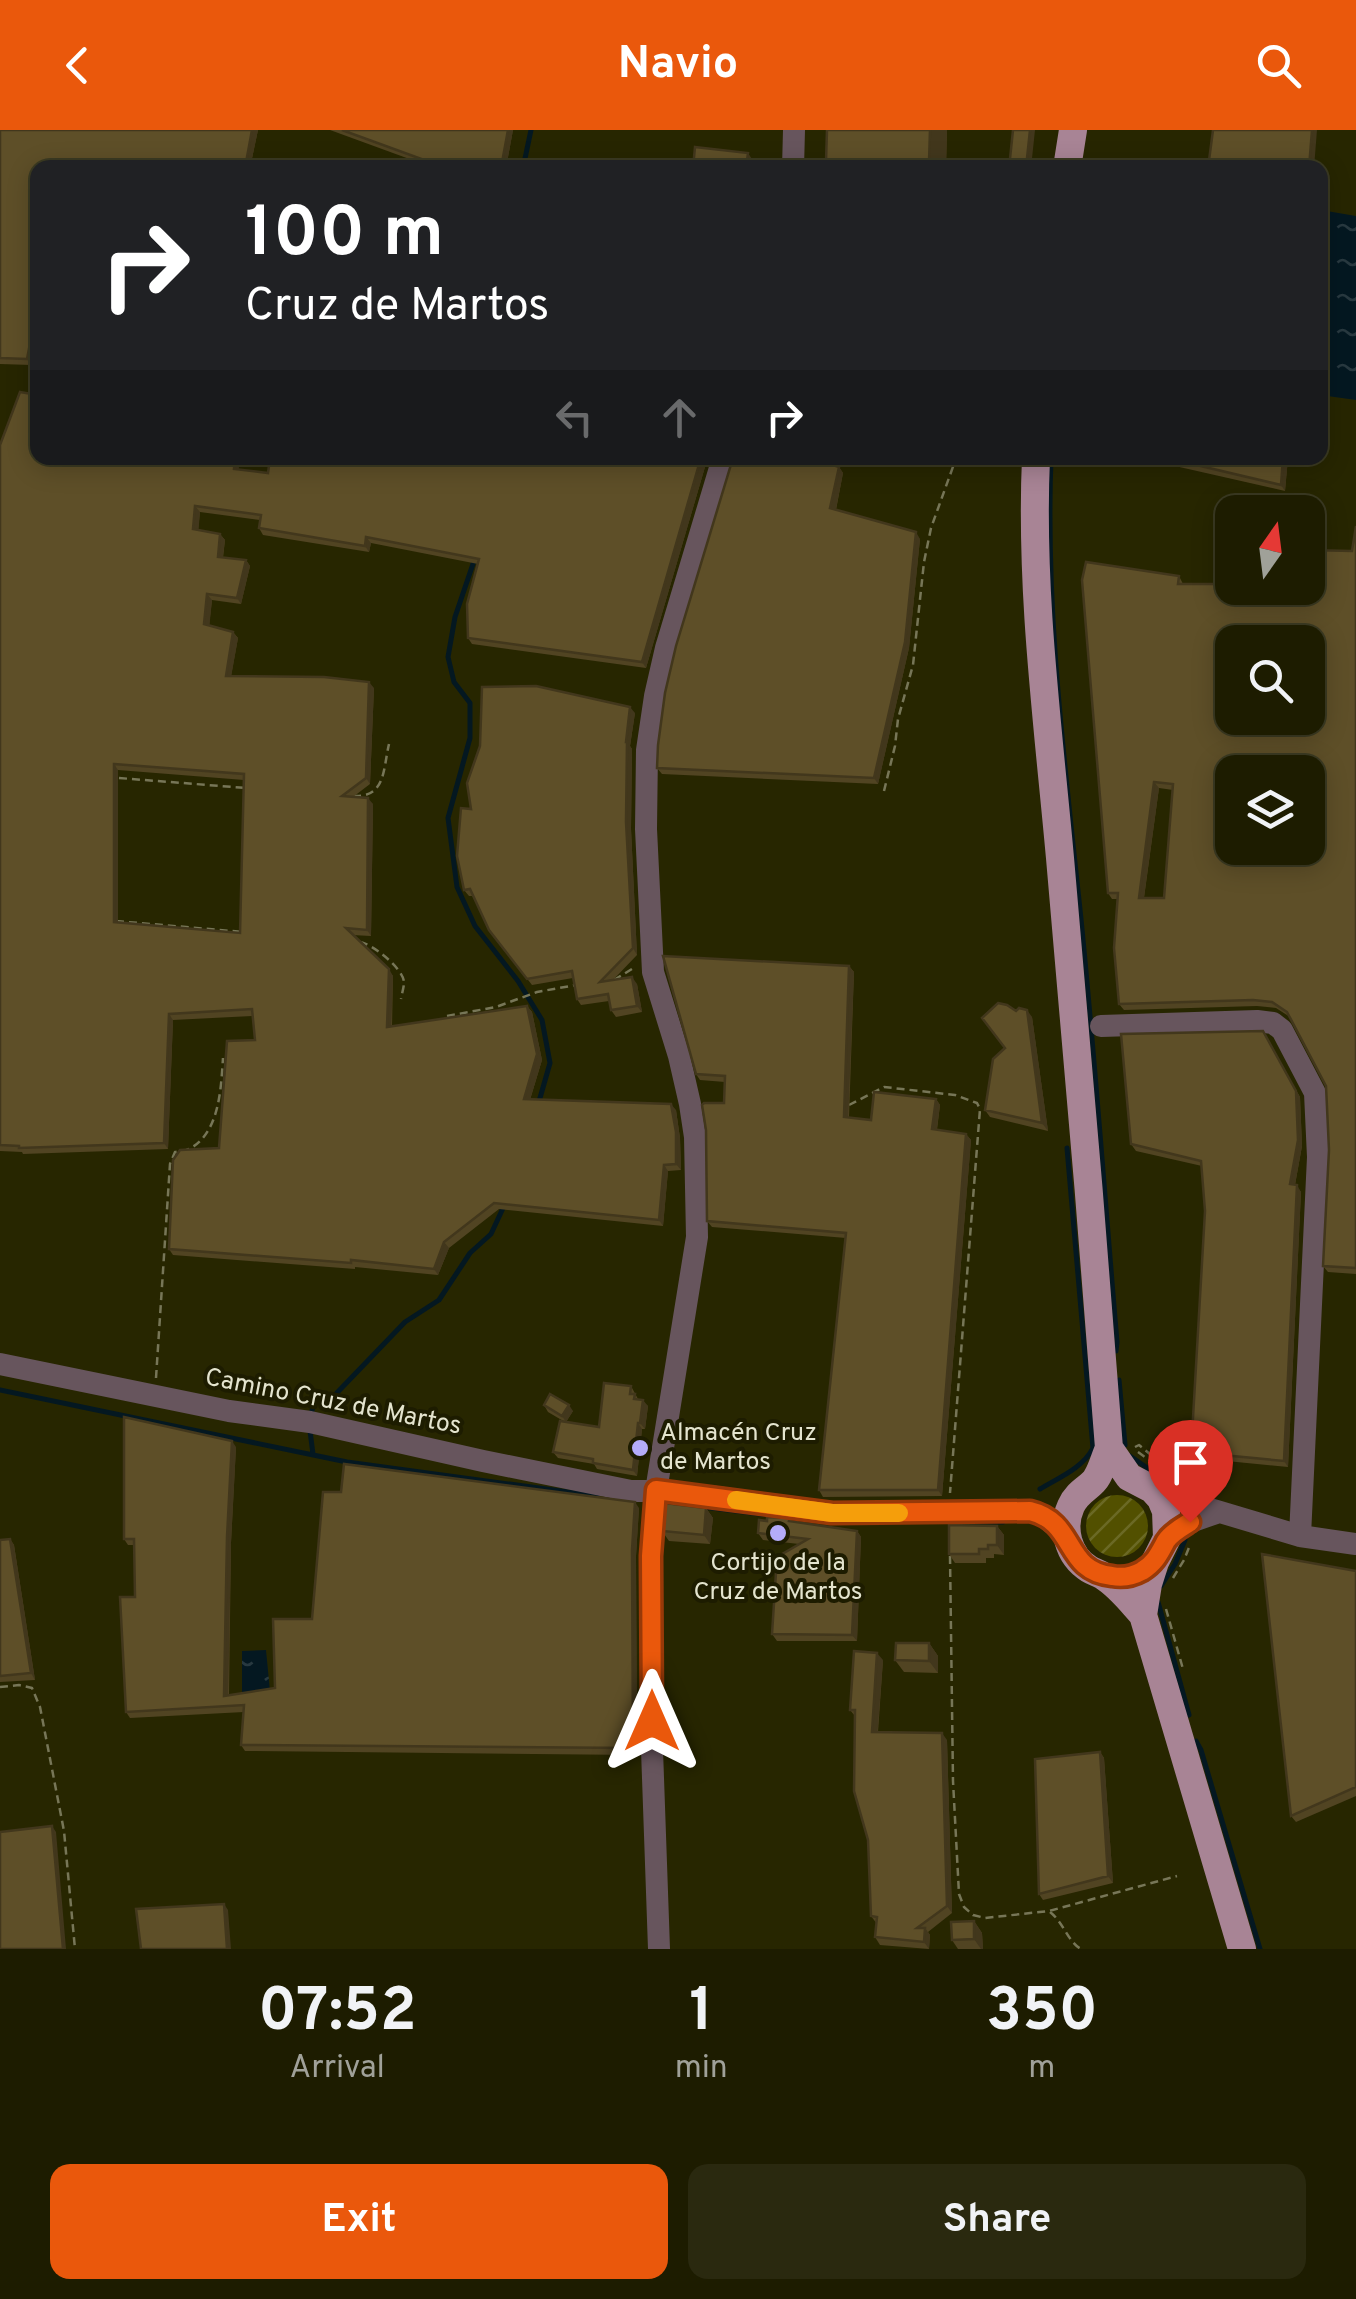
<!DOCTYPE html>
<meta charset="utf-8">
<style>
:root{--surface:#1d1c00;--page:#2a290f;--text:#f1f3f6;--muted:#a0a199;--line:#3b3a22;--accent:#ea580c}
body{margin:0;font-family:Overpass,sans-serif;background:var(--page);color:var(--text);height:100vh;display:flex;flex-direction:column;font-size:38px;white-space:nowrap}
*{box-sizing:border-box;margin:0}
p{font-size:32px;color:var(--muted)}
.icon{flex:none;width:55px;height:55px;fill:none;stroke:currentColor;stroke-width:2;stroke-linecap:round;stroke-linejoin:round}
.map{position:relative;height:1819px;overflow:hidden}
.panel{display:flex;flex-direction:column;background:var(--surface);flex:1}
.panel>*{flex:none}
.banner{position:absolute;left:30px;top:30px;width:1298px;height:305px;border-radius:20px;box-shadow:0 5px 25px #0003,0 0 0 2px var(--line);background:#202124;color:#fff;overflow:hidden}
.needle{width:65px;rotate:14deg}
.tools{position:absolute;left:1215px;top:365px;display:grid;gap:20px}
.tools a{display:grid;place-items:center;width:110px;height:110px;border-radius:20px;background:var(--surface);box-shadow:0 5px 25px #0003,0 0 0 2px var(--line);font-size:50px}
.pin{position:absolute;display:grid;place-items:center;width:85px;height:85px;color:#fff;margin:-102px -42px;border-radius:50% 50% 50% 0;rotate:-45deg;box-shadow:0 0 10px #0007}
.pin .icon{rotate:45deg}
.me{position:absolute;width:110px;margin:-55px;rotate:0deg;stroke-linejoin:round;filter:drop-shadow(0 0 8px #0008)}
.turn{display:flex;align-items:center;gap:35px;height:210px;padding:0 50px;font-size:45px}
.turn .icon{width:130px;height:130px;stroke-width:2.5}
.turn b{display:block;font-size:70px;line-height:85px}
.lanes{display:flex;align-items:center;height:95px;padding:0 50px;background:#0003;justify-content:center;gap:50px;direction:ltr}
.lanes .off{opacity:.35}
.eta{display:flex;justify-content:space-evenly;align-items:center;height:170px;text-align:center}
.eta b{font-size:60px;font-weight:700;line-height:70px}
.action{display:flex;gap:20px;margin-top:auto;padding:20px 50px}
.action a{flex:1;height:115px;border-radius:20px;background:var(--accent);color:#fff;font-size:40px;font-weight:700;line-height:115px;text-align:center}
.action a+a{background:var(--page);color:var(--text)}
header{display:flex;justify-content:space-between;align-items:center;height:130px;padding:0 50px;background:var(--accent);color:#fff;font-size:45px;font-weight:700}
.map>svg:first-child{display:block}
.garden{fill:url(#garden-furrows)}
.water{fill:url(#water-ripples)}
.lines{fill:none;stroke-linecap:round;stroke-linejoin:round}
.stream{stroke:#041821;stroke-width:5}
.path{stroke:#777657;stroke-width:2.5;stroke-dasharray:8 5;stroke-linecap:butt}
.minor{stroke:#67555d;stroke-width:22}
.major{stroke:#a88495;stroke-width:28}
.wall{fill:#514422;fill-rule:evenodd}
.shaded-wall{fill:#42371c}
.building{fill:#5e4f28;stroke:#42371c;stroke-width:2.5;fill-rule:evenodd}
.route-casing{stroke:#983908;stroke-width:25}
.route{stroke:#ea580c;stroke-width:18}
.slow{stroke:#f59e0b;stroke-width:18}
.poi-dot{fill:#b4acf9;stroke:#1d1c00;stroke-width:4}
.labels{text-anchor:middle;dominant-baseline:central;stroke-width:8;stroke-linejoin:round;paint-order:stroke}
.street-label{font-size:25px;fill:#e4e4ce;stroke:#1d1c00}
.poi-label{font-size:25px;fill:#e4e4ce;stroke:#1d1c00;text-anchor:start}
</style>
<header><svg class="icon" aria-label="back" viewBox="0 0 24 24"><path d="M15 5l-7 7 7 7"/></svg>Navio<svg class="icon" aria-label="search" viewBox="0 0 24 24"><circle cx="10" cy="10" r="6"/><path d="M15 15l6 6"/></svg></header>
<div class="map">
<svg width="1356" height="1819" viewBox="0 0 1356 1819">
<defs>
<pattern id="garden-furrows" width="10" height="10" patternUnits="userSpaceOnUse" patternTransform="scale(2.5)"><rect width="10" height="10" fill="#525000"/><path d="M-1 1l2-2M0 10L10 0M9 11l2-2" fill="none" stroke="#6b6924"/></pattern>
<pattern id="water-ripples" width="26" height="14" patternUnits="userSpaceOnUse" patternTransform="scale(2.5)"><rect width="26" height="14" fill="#041821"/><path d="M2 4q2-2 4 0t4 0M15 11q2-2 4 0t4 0" fill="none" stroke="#283940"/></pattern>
</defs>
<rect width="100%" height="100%" fill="#272600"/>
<path class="garden" d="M1086 1396a31 31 0 1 1 62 0a31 31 0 1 1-62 0Z"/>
<path class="water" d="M1321,80L1356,86V270L1320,265Z
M266,1520L270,1561L242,1563V1521Z"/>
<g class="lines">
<path class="stream" d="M523,38L531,0
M1051,328C1045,481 1065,636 1081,789C1095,930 1105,1071 1117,1212L1116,1221
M475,428L455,487L448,527L454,552L470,573V608L448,688L457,757L475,796L518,851L542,890L550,933L538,975
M1119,1250L1125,1315
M0,1260L347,1332L597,1366
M311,1285L314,1272L330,1270L405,1192L439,1170L470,1123L491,1104L504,1076
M310,1301L313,1324
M1130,1326L1173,1356
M1040,1359C1058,1348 1083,1338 1093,1318L1067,1018
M687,1375L810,1390
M971,1392H1003
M1161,1456L1175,1434L1185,1410
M1158,1472L1189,1585
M1196,1611L1201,1620L1260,1819"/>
<path class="path" d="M119,648L246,658
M884,661L895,616L898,589L913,535L924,432L931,398L954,334L955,328
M353,666C386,668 383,639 389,614
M116,791L243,802
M360,812C372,814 403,838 404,852C404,857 402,863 401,869
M614,850L632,839
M447,886L496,877L537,862L576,855
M849,975L884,957L955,965L977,973L980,979L950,1363
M156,1248L170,1034L175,1022C181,1021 186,1021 191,1018C220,1001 221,957 223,928
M1135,1317L1139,1315L1179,1348
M1138,1322L1156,1335
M950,1426L953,1651L959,1764L964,1777L973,1785L985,1788L1049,1781L1177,1746
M1173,1448L1184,1430L1190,1415
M1166,1479L1183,1539
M0,1557L19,1555L32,1558L40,1577L64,1701L75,1819
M1050,1782C1064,1793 1068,1812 1081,1819"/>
<path class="minor" d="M793,38L794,0
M1101,896L1257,891L1273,893L1282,900L1315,963L1318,1027L1300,1406
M0,1234L229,1281L310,1292L483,1331L631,1361H656L717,1367L832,1383L1022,1380L1041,1384L1067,1406
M1152,1359L1170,1367L1300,1406L1356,1414
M1167,1408L1190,1392L1219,1382
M659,1819L651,1591V1426L656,1361L697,1107L695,1007L690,974L679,926L653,842L646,699L647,620L655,566L666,518L723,328"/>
<path class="major" d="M1067,38L1073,0
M1036,328C1030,461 1048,595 1060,728C1078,925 1094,1121 1109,1318C1105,1327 1102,1339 1097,1347C1092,1357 1078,1360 1071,1376C1061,1398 1068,1426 1089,1439C1094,1442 1099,1443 1103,1446C1119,1456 1131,1472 1143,1485
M1109,1318L1129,1347L1152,1359L1161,1369L1166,1381L1167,1408L1155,1432L1148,1454L1143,1485L1242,1819"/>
</g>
<path class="wall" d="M0,0H258L250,38H38V201L31,235L0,234Z
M330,0H513L506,38H434Z
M947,0L946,38H831L826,31Z
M0,315L240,328L238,339L268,343L705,337L646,538L472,514L468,508L478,434L371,413L369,422L263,405L259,398L260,390L200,382L198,400L220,404L225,410L223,428L246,430L250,436L241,474L212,470L209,496L233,502L238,508L231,546L374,558L370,654L353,667L373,674L371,806L352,805L393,846L392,897L527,876L532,882L542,930L530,970L676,980L680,1008L681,1040L668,1041L663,1096L499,1079L449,1118L438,1145L355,1137V1139L173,1125L169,1119L219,1018L255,910L252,886L173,890L168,1019L23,1024L22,1022L0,1021ZM118,640L244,650L240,803L118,793Z
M1171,328H1288L1285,361L1175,336Z
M839,337L843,343L836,380L920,409L909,518L878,654L662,644L657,638Z
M1356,396V1144L1328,1142L1323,1136L1329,1020L1326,956L1290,887L1276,878L1257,876L1124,880L1119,874L1118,769H1112L1108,763L1179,446L1183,454L1308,458L1352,421ZM1159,658L1173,660L1164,768H1144Z
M635,583L630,616L632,619L631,699L637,825L613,850L637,854L642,882L616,887L611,880L609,871L581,875L577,869L573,848L532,855L489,800L473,766H469L464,760L471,679Z
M849,836L854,842L849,987L871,990L936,969L940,975L937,1000L966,1004L971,1010L942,1366L823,1367L819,1360L846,1108L712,1097L707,1091L724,973L725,952L700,950L696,944Z
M1016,881L1032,887L1048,1001L990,987L985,980Z
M1263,901L1300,967L1302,1016L1295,1055L1301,1062L1288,1337L1196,1328L1191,1322L1205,1081L1202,1036L1136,1021L1131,1014Z
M631,1256L638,1269L648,1276L645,1299H642L637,1346L597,1339L594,1334L558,1328L553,1322L565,1292L548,1282L544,1275L573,1281L566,1292L599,1297Z
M236,1317L231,1413L229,1566L275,1558L312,1489L639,1378L636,1426L637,1625L245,1621L241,1615L244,1582L130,1588L126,1582L135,1467L134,1415H128L124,1409Z
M706,1378L713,1388L710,1414L669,1411L662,1401Z
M792,1391L857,1401L861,1407L857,1511H777L772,1504L799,1414L763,1410L758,1403Z
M997,1396L1004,1405V1425L994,1424V1428H986V1433H955L949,1424Z
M10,1409L14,1415L35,1550L0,1552V1410Z
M1356,1441V1666L1296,1692L1291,1686Z
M929,1513L938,1526V1543L904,1542L895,1530Z
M883,1530L878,1602L947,1610L952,1783L928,1802L930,1805L929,1819L880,1815L875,1807L877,1794L871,1786L868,1710L855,1586L850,1580Z
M1100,1622L1104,1628L1113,1753L1043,1770L1039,1764Z
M974,1791L982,1803L983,1819H958L952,1810Z"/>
<path class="shaded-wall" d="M252,0H258L250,38H245Z
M508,0H513L506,38H501Z
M930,0H947L946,38H932L929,33Z
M1030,0H1035L1031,38H1026Z
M1312,0H1317L1314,38H1309Z
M748,23L758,38H746Z
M38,172V201L31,235L27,229Z
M235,328H240L238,345L234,339Z
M1283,328H1288L1285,361L1281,355Z
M700,331L705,337L646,538L642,532Z
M839,337L843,343L835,384L830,378Z
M195,376L200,382L198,406L193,399Z
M916,402L920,409L909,518L878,654L874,648Z
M220,404L225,410L222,433L218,427Z
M366,407L371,413L369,422L365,416Z
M246,430L250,436L241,474L237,468Z
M207,464L212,470L209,500L204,494Z
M233,502L238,508L230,553L226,546Z
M369,552L374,558L370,654L366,648Z
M630,577L635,583L630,616L632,619L631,699L637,825L633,818L626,692V612Z
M114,634L118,640V799L114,792Z
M1154,652L1159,658L1143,774L1139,768Z
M368,668L373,674L371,806L367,800Z
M849,836L854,842L848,993L844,987Z
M389,839L393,846L391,903L387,897Z
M632,847L637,854L642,882L637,876Z
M527,876L532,882L542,930L528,976L524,969Z
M1027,880L1032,887L1048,1001L1042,993Z
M169,884L173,890L168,1019L164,1013Z
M1263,901L1300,967L1302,1016L1294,1060L1290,1054Z
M936,969L940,975L936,1005L932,999Z
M671,974L676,980L680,1008L681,1040L676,1034Z
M966,1004L971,1010L942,1366L938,1360Z
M664,1035L668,1041L663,1096L659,1090Z
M1297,1055L1301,1062L1288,1337L1284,1331Z
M444,1112L449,1118L438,1145L434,1139Z
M643,1270L648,1276L645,1299L640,1293Z
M569,1275L573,1281L566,1292L562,1286Z
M638,1293L642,1299L637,1346L633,1340Z
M232,1311L236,1317L231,1413L228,1573L224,1566L227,1407Z
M635,1372L639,1378L636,1426L637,1625L633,1618L632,1420Z
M706,1378L713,1388L710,1414L704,1405Z
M997,1396L1004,1405V1425L997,1415Z
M857,1401L861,1407L857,1511L852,1505Z
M10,1409L14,1415L35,1550L31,1543Z
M929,1513L938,1526V1543L929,1531Z
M877,1523L883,1530L877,1609L872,1602Z
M942,1603L947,1610L952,1783L947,1776Z
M1100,1622L1104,1628L1113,1753L1108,1746Z
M52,1696L56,1702L66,1819H63Z
M224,1774L228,1780L231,1819H227Z
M974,1791L982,1803L983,1819H981L974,1809Z
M925,1798L930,1805L929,1819L924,1812Z"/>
<path class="building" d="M0,0H252L245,38H38V172L27,229L0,228Z
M342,0H508L501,38H446Z
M827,0H930L929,33L826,31Z
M1013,0H1030L1026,38H1009Z
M1213,0H1312L1309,38H1208Z
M695,17L748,23L746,38H693Z
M20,262L38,265V328H235L234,339L268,343L270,328H678L700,331L642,532L468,508L467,474L479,429L366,407L365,416L259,398L261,385L195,376L193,399L220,404L218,427L246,430L237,468L207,464L204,494L233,502L226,546L324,547L369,552L366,648L342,666L368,668L367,800L346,798L389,839L387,897L527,876L537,924L524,969L671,974L676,1002V1034L664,1035L659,1090L494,1073L444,1112L434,1139L351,1130V1133L169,1119L173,1030L180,1020L219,1018L227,911L255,910L252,879L169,884L164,1013L19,1018V1016L0,1015V315ZM114,634L244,644L240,803L114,792Z
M733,328H812L839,337L830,378L916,402L905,512L874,648L657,638L658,615L665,563L676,516Z
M1171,328H1283L1281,355L1171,329Z
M1356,396V1138L1323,1136L1329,1020L1326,956L1287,882L1272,872L1253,870L1119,874L1114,818L1118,763H1108L1082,450L1086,432L1179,446L1178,454H1232V458H1308V420L1352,421ZM1232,512H1308V588H1232ZM1232,642H1308V718H1232ZM1154,652L1173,654L1164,768H1139Z
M536,556L630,577L626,612H627L626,692L633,818L600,852L632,847L637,876L611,880L608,864L577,869L572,841L527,849L489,800L470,759L464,760L457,726L461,678L471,679L467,653L480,616L482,557Z
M663,826L849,836L844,987L871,990L874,962L936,969L932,999L966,1004L938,1360H819L846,1103L707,1091L706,1000L702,975L704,973H724L725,946L696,944Z
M998,873L1007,875L1016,881L1019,878L1027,880L1042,993L985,980L993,929L1005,918L982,888Z
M1263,901L1296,961L1298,1010L1290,1054L1297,1055L1284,1331L1191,1322L1205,1081L1201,1031L1131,1014L1121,904Z
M604,1253L631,1256L630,1264H635L634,1269L643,1270L640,1293H638L633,1340L593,1333V1329L553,1322L560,1291L599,1297Z
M550,1264L569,1275L562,1286L544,1275Z
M124,1287L232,1311L227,1407L224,1566L275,1558L273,1489H312L323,1362H341L344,1334L635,1372L632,1420L633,1618L241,1615L244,1575L126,1582L120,1467H135L134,1409H124Z
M665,1373L706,1378L704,1405L662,1401Z
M767,1387L790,1388L789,1391L857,1401L852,1505L772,1504L777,1427L808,1409L758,1403L759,1390L767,1391Z
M949,1395L997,1396V1415H988V1419H979V1424H949Z
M10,1409L31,1543L0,1546V1410Z
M1262,1424L1356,1441V1657L1291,1686Z
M896,1513H929V1531L895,1530Z
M854,1521L877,1523L872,1602L942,1603L947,1776L917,1798H925L924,1812L875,1807L877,1787L871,1786L868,1710L854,1661L855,1580H850Z
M1100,1622L1108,1746L1039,1764L1035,1629Z
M52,1696L63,1819H0V1702Z
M224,1774L227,1819H141L136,1779Z
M974,1791V1809L952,1810L951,1792Z"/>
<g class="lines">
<g class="route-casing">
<path id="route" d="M652,1591L651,1426L656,1360L832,1383L1030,1381C1077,1392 1063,1441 1112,1446C1122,1448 1133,1446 1142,1441C1155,1433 1159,1424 1166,1411C1171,1403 1182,1397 1190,1392"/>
</g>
<use href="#route" class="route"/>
<path class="slow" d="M736,1370L832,1383H899"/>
</g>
<g class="poi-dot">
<circle cx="640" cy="1318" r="10"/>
<circle cx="778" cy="1403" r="10"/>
</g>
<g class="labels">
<g class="street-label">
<text transform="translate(333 1273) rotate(11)">Camino Cruz de Martos</text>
</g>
<g class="poi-label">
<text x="660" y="1304">Almacén Cruz<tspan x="660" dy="29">de Martos</tspan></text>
<text x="778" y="1434" text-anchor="middle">Cortijo de la<tspan x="778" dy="29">Cruz de Martos</tspan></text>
</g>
</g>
</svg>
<div class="tools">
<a><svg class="needle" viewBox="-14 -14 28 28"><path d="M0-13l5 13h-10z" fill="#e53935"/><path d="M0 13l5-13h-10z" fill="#a0a199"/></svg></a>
<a><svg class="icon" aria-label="search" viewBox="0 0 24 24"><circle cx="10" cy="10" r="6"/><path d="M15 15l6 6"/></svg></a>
<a><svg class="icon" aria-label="layers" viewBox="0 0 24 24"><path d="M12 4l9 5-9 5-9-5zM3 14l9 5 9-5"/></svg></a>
</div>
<div class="pin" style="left:1190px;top:1392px;background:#d93025"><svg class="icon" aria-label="arrive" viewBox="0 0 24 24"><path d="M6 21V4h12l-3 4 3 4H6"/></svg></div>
<svg class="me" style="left:652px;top:1591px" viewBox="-20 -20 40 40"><path d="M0-17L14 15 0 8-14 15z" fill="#ea580c" stroke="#fff" stroke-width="4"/></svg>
<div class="banner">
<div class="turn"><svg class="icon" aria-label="right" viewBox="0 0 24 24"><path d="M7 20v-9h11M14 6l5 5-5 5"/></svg><div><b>100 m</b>Cruz de Martos</div></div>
<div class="lanes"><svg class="icon off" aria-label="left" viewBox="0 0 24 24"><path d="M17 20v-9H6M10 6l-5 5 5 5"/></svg><svg class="icon off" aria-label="ahead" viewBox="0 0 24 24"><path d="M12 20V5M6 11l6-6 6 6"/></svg><svg class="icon" aria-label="right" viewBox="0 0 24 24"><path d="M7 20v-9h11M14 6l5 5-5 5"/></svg></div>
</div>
</div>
<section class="panel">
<div class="eta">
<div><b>07:52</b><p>Arrival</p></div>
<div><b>1</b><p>min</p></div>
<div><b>350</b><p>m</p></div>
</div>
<div class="action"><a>Exit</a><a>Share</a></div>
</section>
